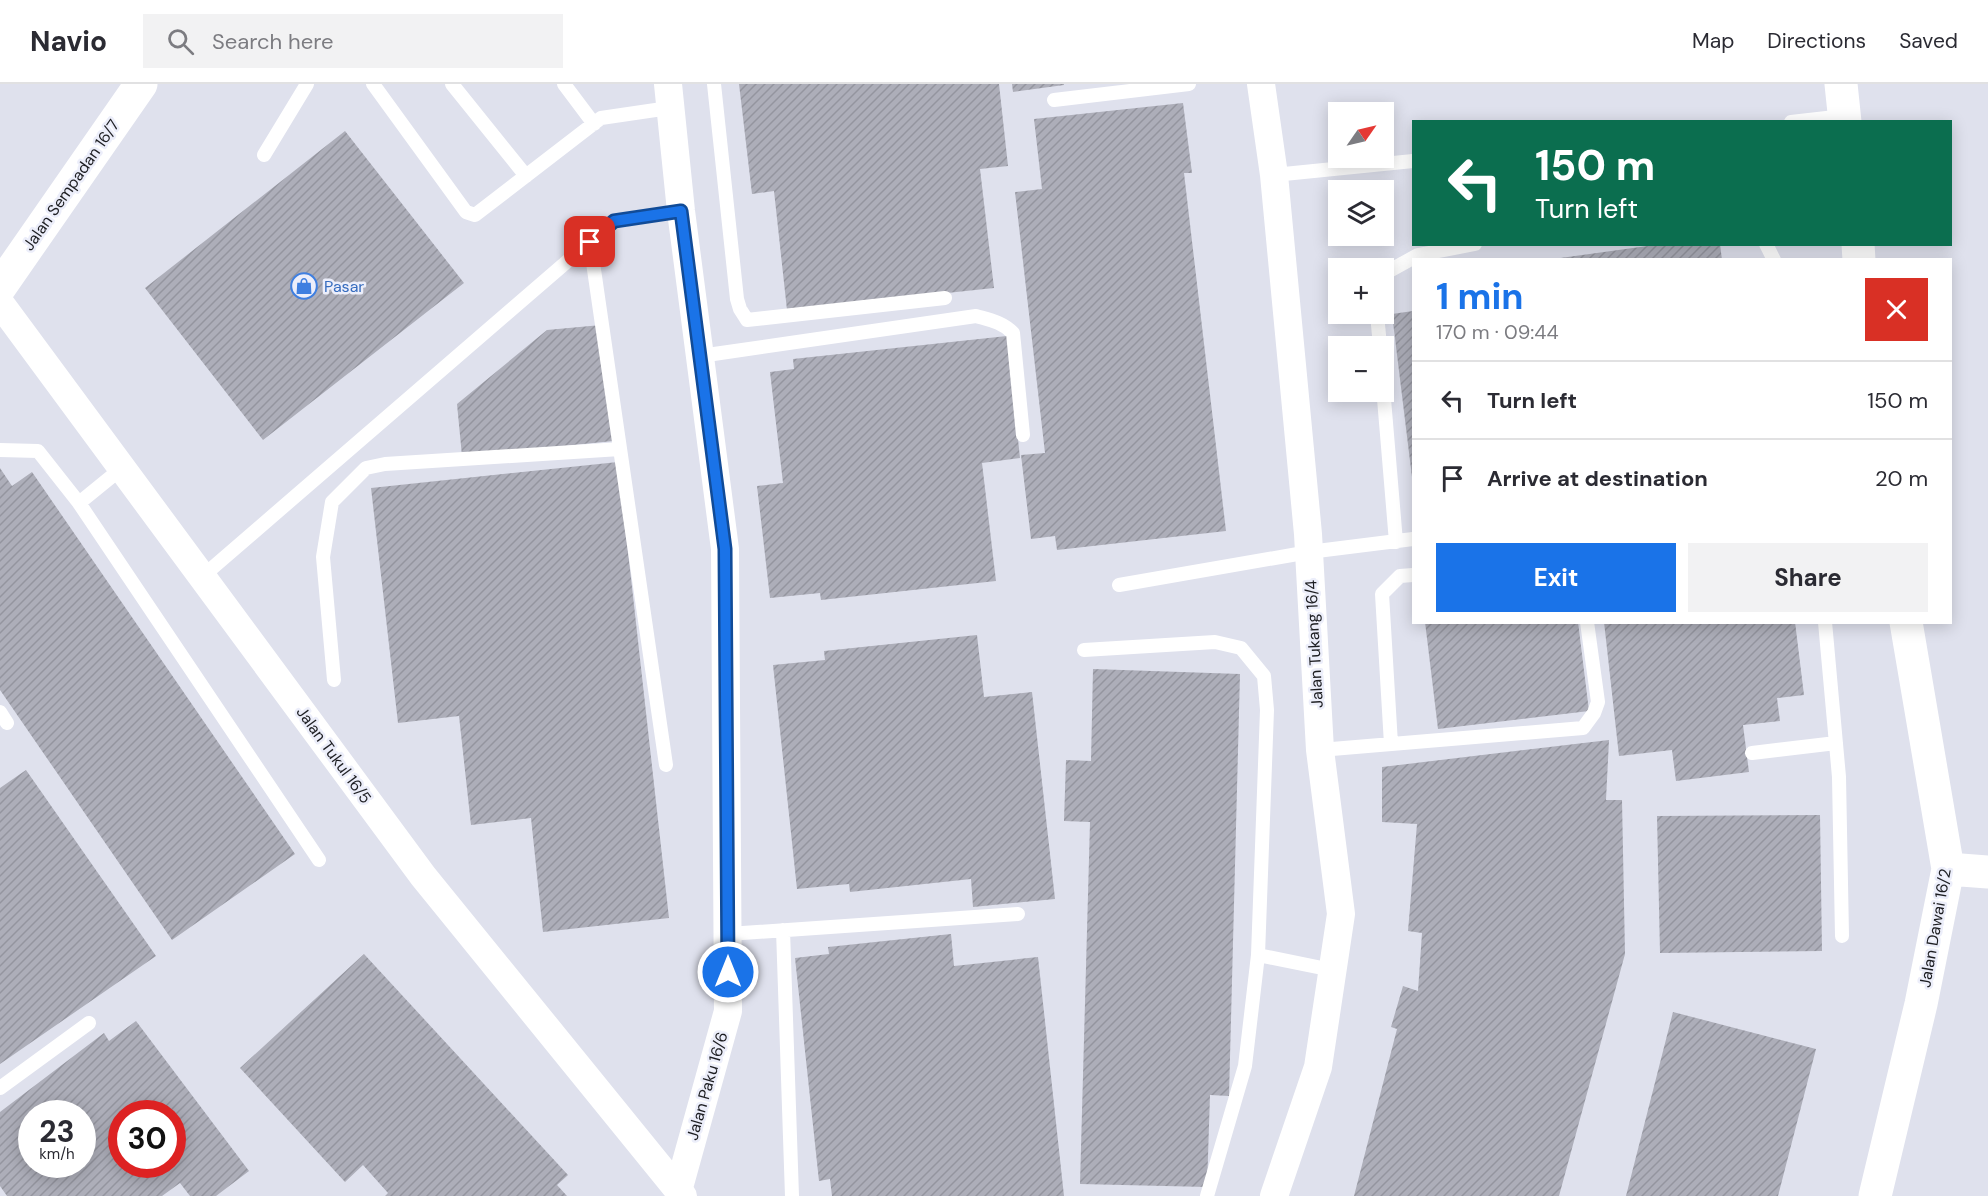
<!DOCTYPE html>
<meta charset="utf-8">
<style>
:root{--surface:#fff;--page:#f2f2f3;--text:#2b2b33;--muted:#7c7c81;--line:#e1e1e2;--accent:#1a73e8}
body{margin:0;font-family:"DM Sans",sans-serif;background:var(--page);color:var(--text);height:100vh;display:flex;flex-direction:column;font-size:22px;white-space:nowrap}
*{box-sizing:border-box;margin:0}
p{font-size:20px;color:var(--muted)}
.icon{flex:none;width:33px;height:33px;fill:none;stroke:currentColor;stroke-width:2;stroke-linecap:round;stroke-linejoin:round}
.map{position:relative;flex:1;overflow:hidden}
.sheet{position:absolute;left:1412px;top:174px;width:540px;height:366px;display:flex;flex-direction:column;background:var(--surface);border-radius:0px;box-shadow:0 3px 15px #0003}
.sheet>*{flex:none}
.banner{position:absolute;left:1412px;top:36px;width:540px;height:126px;border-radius:0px;box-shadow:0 3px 15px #0003;background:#0b6e4f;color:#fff;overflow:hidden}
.needle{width:39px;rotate:56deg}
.tools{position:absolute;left:1328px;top:18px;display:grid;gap:12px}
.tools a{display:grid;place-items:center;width:66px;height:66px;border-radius:0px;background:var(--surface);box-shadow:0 3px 15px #0003;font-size:30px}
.speed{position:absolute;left:18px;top:1016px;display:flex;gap:12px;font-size:30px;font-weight:700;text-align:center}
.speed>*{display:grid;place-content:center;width:78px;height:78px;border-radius:50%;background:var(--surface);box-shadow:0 3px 15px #0003;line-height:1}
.speed small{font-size:15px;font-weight:400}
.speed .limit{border:9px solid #d22;background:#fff;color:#111}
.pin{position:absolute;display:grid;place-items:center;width:51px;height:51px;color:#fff;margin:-26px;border-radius:12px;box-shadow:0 3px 9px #0006}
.me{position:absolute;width:66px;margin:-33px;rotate:0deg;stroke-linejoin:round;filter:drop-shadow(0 0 4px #0008)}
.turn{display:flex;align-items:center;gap:21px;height:126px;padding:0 24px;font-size:27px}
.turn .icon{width:78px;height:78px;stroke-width:2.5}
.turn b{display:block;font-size:42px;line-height:51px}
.round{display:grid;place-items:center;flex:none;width:63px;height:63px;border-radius:0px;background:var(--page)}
.headline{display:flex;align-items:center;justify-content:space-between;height:102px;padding:0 24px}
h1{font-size:36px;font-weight:700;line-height:45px;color:var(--accent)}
.button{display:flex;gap:12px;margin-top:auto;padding:12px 24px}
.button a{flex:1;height:69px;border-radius:0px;background:var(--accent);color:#fff;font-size:24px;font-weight:700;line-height:69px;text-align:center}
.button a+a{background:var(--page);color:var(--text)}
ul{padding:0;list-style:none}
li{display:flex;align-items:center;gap:18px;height:78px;padding:0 24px;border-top:2px solid var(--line)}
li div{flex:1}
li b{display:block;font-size:22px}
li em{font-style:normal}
header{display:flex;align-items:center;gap:36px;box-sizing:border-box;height:84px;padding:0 30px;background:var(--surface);border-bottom:2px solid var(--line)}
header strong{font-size:28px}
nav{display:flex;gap:33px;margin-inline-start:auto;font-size:21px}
.search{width:420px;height:54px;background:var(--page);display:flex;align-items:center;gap:15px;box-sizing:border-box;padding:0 21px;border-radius:0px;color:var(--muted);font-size:22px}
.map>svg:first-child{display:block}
.building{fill:url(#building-hatch);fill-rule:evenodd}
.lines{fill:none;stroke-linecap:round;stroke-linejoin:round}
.service{stroke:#fff;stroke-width:14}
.minor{stroke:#fff;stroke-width:28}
.tertiary{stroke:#fff;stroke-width:33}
.route-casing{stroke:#114b97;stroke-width:15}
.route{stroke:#1a73e8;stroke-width:10}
.labels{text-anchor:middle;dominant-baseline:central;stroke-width:5;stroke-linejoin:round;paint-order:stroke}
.street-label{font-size:16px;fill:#1c1d21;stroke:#eceefa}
.shop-label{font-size:16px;fill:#366cbe;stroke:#eceefa;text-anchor:start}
</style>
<header>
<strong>Navio</strong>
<div class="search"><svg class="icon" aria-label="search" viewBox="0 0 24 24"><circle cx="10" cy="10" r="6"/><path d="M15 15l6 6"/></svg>Search here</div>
<nav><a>Map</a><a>Directions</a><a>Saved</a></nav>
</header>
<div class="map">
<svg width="1988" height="1112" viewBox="0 0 1988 1112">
<defs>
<pattern id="building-hatch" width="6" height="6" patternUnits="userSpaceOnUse" patternTransform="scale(1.5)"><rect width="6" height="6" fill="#adaeb9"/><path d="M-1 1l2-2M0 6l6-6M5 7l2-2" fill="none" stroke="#94959f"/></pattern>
</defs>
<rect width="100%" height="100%" fill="#dfe1ed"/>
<path class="building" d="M739,0H999L1008,82L980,85L994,204L787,226L774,107L752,110Z
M1012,0H1064V1L1013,8Z
M1183,19L1192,89H1184L1226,447L1057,466L1055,452L1031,455L1021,371L1045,369L1015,108L1042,105L1034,35Z
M345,47L464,199L263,356L145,204Z
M1662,160H1720L1722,176H1546Z
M1413,227V393H1412L1392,230Z
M601,241L613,357L462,372L457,320L547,246Z
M1007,252L1020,374L982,379L996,497L821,516L820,509L770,514L757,402L783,399L770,288L794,285L793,275Z
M618,378L669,834L543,848L531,734L471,741L459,632L398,639L371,404Z
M0,384L12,402L32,388L295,770L172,856L0,606Z
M1425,538H1578L1589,627L1438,645Z
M1604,538H1795L1804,611L1777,614L1780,637L1743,641L1749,688L1676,697L1672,666L1619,672Z
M977,551L984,613L1032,608L1055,815L973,823L971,795L850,808L849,800L797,805L773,581L825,576L824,567Z
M1093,585L1240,590L1229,1012L1210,1011L1207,1103L1080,1100L1090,738L1064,737L1066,676L1091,677Z
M1609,656L1606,716H1622L1625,870L1559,1112H1354L1397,945L1391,943L1403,902L1418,907L1422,849L1408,847L1417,740L1382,738V683Z
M26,686L156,872L0,980V704Z
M1820,731L1822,867L1660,869L1657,732Z
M951,850L954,882L1038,873L1064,1112H832L830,1095L819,1097L795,874L829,870L828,863Z
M364,870L568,1091L557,1101L567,1112H385L388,1109L363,1081L345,1098L240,984Z
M1673,928L1816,965L1778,1112H1626Z
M136,937L249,1087L216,1112H190L180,1099L162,1112H7L0,1102V1028L104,949L109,957ZM32,1029H82V1080H32ZM122,1029H172V1080H122Z"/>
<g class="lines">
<path class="service" d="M373,0L466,128L475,131L601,34L669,24
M452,0L526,92
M564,0L594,40
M714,0L737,215L740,225L747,236L945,214
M1054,16L1189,0
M1791,38L1844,32
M264,71L307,0
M1274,91L1413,77
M590,158L666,681
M1766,160L1774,176
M1383,201L1389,187L1418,171L1475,160
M1377,230L1380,262
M700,272L976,232C990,236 1002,238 1013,249L1023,351
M1383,303L1396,458
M0,366L38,367L79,419L122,384
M79,419L319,776
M203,492L614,137L681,127
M1119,501L1309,468L1413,455
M1825,538L1839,693L1842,852
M1084,566L1215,558L1241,564L1264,592L1267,626L1258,871
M334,596L323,473L332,418L366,384L385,380L620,365
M0,628L7,639
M1391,660L1382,510L1400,492L1413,491
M1320,666L1583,644L1594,629L1598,618L1587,538
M1752,669L1836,659
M783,846L792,1112
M728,850L1018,830
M0,1004L89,939
M1207,1112L1245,982L1258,871L1332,886"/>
<path class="minor" d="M668,0L681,127L725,465L728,927L678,1107
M1261,0L1274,91L1308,450L1320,666L1341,830L1318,983L1274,1112
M0,219L423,792L683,1112"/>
<path class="tertiary" d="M1841,0L1845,38
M1858,160L1859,176
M0,203L141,0
M1948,785L1988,788
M1875,1112L1921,920L1948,785L1906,538"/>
</g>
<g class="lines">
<g class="route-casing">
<path id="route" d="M590,158L614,137L681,127L725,465L728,888"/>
</g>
<use href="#route" class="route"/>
</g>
<defs>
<g id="shop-ring" transform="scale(1.35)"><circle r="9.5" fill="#eceefa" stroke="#3f7fe0" stroke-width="1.5"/><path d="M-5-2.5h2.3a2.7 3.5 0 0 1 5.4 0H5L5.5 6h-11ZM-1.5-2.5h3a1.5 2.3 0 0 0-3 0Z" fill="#3f7fe0"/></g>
</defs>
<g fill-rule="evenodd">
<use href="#shop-ring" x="304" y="202"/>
</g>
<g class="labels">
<g class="street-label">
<text transform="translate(71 101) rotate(-55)">Jalan Sempadan 16/7</text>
<text transform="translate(1314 560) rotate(-93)">Jalan Tukang 16/4</text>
<text transform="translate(334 671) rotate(54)">Jalan Tukul 16/5</text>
<text transform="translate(1935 844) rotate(-80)">Jalan Dawai 16/2</text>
<text transform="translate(707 1002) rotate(-74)">Jalan Paku 16/6</text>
</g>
<g class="shop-label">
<text x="324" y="202">Pasar</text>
</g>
</g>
</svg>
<div class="tools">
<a><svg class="needle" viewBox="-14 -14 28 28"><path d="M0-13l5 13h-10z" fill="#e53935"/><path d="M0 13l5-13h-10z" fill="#7c7c81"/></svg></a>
<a><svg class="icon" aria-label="layers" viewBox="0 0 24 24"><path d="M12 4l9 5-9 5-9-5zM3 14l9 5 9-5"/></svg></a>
<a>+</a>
<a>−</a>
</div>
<div class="speed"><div>23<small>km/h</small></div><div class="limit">30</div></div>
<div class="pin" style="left:590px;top:158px;background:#d93025"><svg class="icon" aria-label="arrive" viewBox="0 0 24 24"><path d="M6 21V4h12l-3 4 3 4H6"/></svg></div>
<svg class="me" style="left:728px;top:888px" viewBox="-20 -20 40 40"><circle r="17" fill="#1a73e8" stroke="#fff" stroke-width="3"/><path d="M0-11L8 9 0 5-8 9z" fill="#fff"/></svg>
<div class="banner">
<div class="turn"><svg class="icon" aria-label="left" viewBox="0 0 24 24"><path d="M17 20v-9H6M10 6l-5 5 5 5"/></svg><div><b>150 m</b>Turn left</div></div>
</div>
<section class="sheet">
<div class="headline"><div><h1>1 min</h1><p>170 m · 09:44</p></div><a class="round" style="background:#d93025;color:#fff"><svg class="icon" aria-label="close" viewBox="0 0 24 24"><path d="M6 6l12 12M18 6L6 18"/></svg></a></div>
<ul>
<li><svg class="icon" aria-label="left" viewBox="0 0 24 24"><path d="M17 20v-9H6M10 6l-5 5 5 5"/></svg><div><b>Turn left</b></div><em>150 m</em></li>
<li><svg class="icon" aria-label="arrive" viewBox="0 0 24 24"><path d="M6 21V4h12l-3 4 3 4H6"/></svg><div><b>Arrive at destination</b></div><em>20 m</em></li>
</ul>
<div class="button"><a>Exit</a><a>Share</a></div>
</section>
</div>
